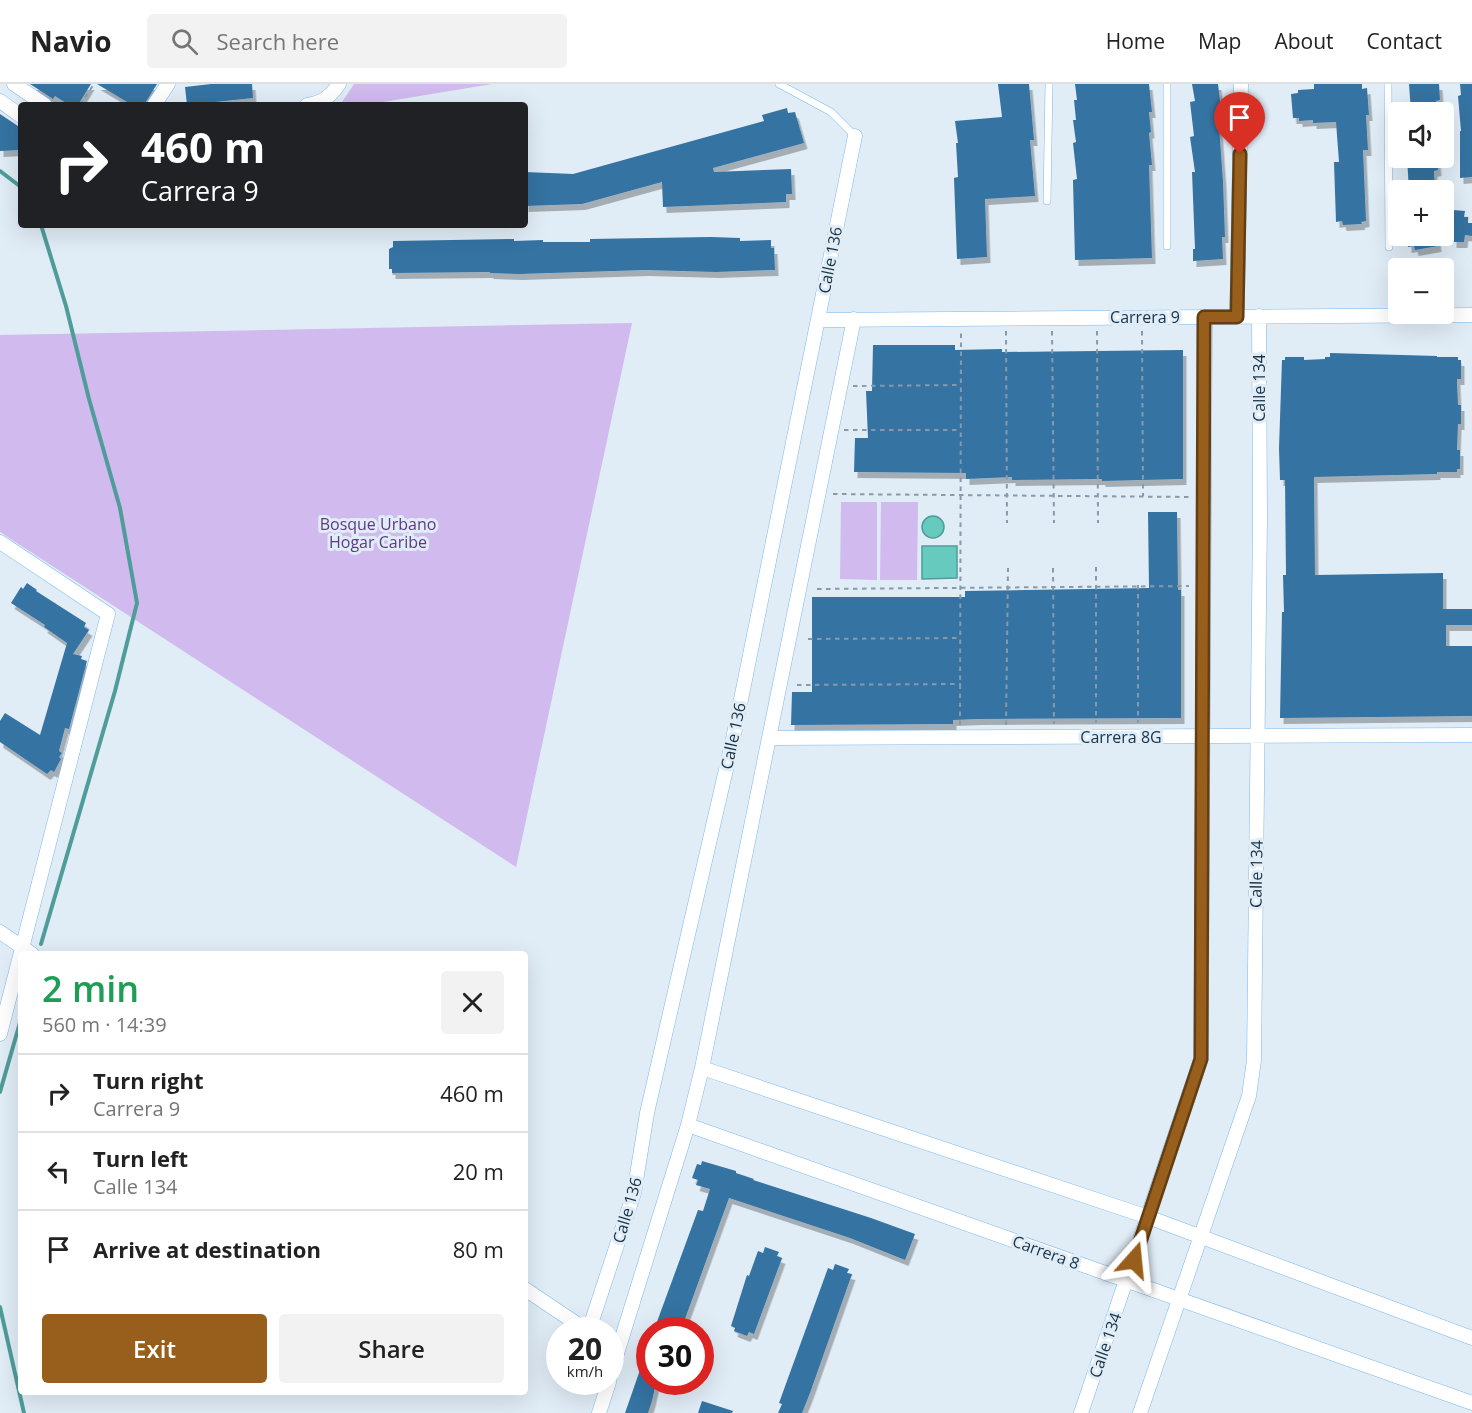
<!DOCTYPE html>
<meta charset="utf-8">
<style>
:root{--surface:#fff;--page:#f2f2f2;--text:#222;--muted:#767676;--line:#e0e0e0;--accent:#985f1c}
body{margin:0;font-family:"Open Sans",sans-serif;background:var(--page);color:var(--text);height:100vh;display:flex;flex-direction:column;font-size:22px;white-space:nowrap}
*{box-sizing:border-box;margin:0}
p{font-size:20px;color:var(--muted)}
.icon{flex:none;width:33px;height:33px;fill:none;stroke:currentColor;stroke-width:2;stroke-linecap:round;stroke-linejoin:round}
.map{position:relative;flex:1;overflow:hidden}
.details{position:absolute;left:18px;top:867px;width:510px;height:444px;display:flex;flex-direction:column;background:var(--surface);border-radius:6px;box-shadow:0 6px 24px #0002}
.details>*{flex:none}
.banner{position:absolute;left:18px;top:18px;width:510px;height:126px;border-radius:6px;box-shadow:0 6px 24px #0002;background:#202124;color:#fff;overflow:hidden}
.controls{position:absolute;left:1388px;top:18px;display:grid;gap:12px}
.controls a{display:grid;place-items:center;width:66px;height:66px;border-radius:6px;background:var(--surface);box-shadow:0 6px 24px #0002;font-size:30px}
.speed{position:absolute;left:546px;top:1233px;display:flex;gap:12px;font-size:30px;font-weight:700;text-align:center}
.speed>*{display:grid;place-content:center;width:78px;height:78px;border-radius:50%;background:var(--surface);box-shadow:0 6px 24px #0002;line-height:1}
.speed small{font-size:15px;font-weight:400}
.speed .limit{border:9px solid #d22;background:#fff;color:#111}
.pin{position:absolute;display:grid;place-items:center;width:51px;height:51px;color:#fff;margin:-62px -26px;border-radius:50% 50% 50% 0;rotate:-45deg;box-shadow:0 0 6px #0007}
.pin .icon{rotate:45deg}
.me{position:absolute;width:66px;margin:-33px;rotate:18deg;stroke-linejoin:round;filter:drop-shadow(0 0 4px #0008)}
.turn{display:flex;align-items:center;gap:21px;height:126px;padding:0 24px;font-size:27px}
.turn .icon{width:78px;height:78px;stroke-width:2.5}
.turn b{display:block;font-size:42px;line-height:51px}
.round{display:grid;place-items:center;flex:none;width:63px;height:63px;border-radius:6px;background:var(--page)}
.headline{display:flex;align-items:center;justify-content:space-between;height:102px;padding:0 24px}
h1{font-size:36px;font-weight:600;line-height:45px;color:#1e9e55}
.cta{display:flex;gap:12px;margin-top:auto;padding:12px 24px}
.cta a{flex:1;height:69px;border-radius:6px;background:var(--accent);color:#fff;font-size:24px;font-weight:600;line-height:69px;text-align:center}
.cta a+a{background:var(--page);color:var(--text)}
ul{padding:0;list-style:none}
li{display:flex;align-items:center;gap:18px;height:78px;padding:0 24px;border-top:2px solid var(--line)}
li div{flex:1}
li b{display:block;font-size:22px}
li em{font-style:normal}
header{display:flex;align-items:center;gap:36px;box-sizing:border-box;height:84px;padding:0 30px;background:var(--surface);border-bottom:2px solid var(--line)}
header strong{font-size:28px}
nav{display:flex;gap:33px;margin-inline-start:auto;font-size:21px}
.search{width:420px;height:54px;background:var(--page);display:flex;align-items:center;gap:15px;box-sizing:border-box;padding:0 21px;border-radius:6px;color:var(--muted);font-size:22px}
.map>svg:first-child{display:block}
.green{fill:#d1baee}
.water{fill:#67cabe;stroke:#4f9c9a;stroke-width:1.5}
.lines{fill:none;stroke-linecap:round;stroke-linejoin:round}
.stream{stroke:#4f9c9a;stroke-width:4}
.building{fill:#3673a2;filter:url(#shadow)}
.lane-casing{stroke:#7bb8eb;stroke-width:8}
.street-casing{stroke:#7bb8eb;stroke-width:15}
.path{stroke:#889aa9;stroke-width:2;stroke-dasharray:4.5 4.5;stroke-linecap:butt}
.lane{stroke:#fff;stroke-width:7}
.street{stroke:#fff;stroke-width:14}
.route-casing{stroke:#633e12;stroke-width:15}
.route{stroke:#985f1c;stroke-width:10}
.labels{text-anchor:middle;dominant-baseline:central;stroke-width:6;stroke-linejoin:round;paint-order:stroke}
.street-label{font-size:16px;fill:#183246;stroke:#e0ecf6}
.park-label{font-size:16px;fill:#603985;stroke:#e0ecf6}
</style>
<header>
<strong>Navio</strong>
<div class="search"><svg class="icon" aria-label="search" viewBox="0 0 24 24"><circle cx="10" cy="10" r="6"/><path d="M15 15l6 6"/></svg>Search here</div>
<nav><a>Home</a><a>Map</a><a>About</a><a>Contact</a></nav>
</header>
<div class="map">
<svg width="1472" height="1329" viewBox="0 0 1472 1329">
<defs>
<filter id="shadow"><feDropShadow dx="3.5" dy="6" stdDeviation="0" flood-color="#0004"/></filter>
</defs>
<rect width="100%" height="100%" fill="#e0ecf6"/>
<path class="green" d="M354,0H492L365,21H340Z
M632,239L516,783L0,448V251Z
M841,418H877V496L840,495Z
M881,418H918L917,496H880Z"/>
<path class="water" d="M922 443a11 11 0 1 1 22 0a11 11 0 1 1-22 0Z
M922,462H957V494L922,495Z"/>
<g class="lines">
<path class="stream" d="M0,87L21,103
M41,860L115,607L137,519L120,424L89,315L66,222L41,141
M0,1008L21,935
M0,1223L24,1329"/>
</g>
<path class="building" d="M30,0H91L78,21H69L55,12L53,15Z
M97,0H157L144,21H132Z
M211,0H252L253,14L187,21L185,3Z
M998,0H1029L1034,56H1030L1035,112L985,115L987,173L957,175L954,94L958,93L956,59H958L955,37L1002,33Z
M1075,0H1149L1152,28H1149L1151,48L1149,49L1152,81H1149L1152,174L1075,176L1073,96L1077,95L1073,59L1076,58L1073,36H1076L1074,16H1077Z
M1192,0H1218L1223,41L1219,42L1223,98L1225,153H1222L1223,175L1193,177V165H1195L1192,88H1195L1190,53L1194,52L1190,18L1195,17Z
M1314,0H1362V5L1367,4L1369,31H1366L1368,66H1363L1366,137L1361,138L1362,140L1343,141L1342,137L1336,138L1334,78H1339L1336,38L1313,39V36L1299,37V34H1293L1291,10L1298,9V6L1314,5Z
M1409,0H1439L1440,16L1436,17V28H1411Z
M1460,0H1472V93L1460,94V47H1461L1458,12L1461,11Z
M787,24L788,29L795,28L804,59L713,84L714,88L791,85L792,110H786V118L663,123L662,98L582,120L525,122V88L573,90L764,37L762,31Z
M0,30L21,44V66L0,67Z
M1407,74H1437L1438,86L1434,87L1435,106H1409Z
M1453,126L1465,127L1464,133H1468V139H1472V152L1465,151L1464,158H1453Z
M1408,152H1437L1438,162L1415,166L1414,162L1408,163Z
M711,153L740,154V157L771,156V164H774L775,186L716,188L645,186L519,190L490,189V188L392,189V185H389V165L393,163V157L514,155V157L543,156V158H590V155Z
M873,261H955V266L1002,265V268L1183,266V395L1102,397V395L1012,396V393L966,395V389L854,388L855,354H868L866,307H872Z
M1330,269L1437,272V273H1458V276H1461V295H1457V298L1458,321H1461V340H1458L1457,366H1460V385H1457V388H1437V390L1314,393L1315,491L1443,489V525H1472V541H1446V562H1472V632L1280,634L1282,528H1284L1283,491H1286L1285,396H1280L1279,364L1282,276H1285V273H1304V276L1325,275V273H1330Z
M1148,428H1177L1178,506H1181V634L978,635L953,636V640L791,641L792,608H812V513H965V507L1149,504Z
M27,499L37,506L36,507L86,539L84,543L89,546L73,570L82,572L81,575L87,577L69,645L65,644L59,667L62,669L59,673L61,675L54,688L51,686L47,690L0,658V637L5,629L40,651L67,559L44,543L45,541L11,519L21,503L23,505Z
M702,1077L736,1087V1089L754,1095L753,1096L871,1134L915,1150L905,1176L850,1154L729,1114L681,1246H654L698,1126L703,1127L710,1105L696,1101L698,1096L692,1094L697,1080L701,1081Z
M765,1163L779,1168L777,1172L782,1174L754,1250L749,1248L747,1252L734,1247L735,1244L731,1242L747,1191L749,1192L758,1167L763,1169Z
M835,1180L849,1185L847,1189L852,1190L810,1309L802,1329H778L782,1320L779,1319L828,1184L833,1186Z
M648,1263H650V1298L656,1299L652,1317L648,1329H625Z
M702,1317L733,1327L732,1329H698Z"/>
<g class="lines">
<g class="lane-casing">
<path id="lane" d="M779,0L831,28L855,52
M1388,0L1389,163
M1047,117L1049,0
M1167,162V0"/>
</g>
<g class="street-casing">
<path id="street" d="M14,0L45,21
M0,17L21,32
M154,21L168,0
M307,21C322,19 330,13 339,0
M1237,233L1241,0
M819,236L1472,231
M0,458L108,530L0,950
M769,654L1472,651
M0,848L32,870
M702,984L1148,1133L1472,1254
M688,1041L1472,1319
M525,1205L586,1246
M589,1246L634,1109L647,1029L733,655L855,52
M610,1292L688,1041L702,984L854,235
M599,1329L609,1298
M1081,1329L1201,975L1205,233
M1140,1329L1249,1012L1254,976L1260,434L1259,232"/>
</g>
<path class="path" d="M80,21L94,0
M1006,247L1007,439
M1052,247L1054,439
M1097,247L1098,439
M1142,247L1143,412
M853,302L961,301
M844,346H961
M833,410L1190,413
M1096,483V639
M1053,484L1054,640
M1138,501V639
M817,505L1189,502
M808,555L961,554
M797,601L961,600
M960,641L961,247
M1006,641L1008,484"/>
<use href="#lane" class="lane"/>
<use href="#street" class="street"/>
</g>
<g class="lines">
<g class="route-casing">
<path id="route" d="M1134,1176L1201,975L1204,233H1237L1240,70"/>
</g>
<use href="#route" class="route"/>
</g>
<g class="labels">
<g class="street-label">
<text transform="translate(830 176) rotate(-79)">Calle 136</text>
<text x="1145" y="233">Carrera 9</text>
<text transform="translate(1259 304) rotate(-90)">Calle 134</text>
<text transform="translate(733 652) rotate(-78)">Calle 136</text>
<text x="1121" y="653">Carrera 8G</text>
<text transform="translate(1256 790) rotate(-89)">Calle 134</text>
<text transform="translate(627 1126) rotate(-74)">Calle 136</text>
<text transform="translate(1046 1168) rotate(20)">Carrera 8</text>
<text transform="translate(1105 1261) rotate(-71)">Calle 134</text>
</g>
<g class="park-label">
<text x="378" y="440">Bosque Urbano<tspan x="378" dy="18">Hogar Caribe</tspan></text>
</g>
</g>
</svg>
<div class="controls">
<a><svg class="icon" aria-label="sound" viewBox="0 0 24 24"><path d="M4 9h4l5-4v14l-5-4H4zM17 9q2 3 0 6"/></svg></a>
<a>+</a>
<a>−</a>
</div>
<div class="speed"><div>20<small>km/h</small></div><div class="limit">30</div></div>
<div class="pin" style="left:1240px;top:70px;background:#d93025"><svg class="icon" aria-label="arrive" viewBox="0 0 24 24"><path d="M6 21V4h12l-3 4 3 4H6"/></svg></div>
<svg class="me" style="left:1134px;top:1176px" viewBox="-20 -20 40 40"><path d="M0-17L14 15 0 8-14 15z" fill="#985f1c" stroke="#fff" stroke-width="4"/></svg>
<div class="banner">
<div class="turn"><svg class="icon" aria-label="right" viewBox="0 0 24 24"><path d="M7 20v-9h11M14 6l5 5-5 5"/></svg><div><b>460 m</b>Carrera 9</div></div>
</div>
<section class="details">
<div class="headline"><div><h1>2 min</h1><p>560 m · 14:39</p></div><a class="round"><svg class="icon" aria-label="close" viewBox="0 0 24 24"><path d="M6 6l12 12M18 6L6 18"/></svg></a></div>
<ul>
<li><svg class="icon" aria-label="right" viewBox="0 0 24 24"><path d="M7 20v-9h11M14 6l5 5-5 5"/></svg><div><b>Turn right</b><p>Carrera 9</p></div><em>460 m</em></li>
<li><svg class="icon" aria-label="left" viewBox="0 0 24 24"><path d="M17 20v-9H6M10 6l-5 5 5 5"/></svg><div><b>Turn left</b><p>Calle 134</p></div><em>20 m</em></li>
<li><svg class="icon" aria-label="arrive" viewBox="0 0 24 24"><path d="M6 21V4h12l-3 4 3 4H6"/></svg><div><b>Arrive at destination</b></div><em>80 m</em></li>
</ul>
<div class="cta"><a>Exit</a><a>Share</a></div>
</section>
</div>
